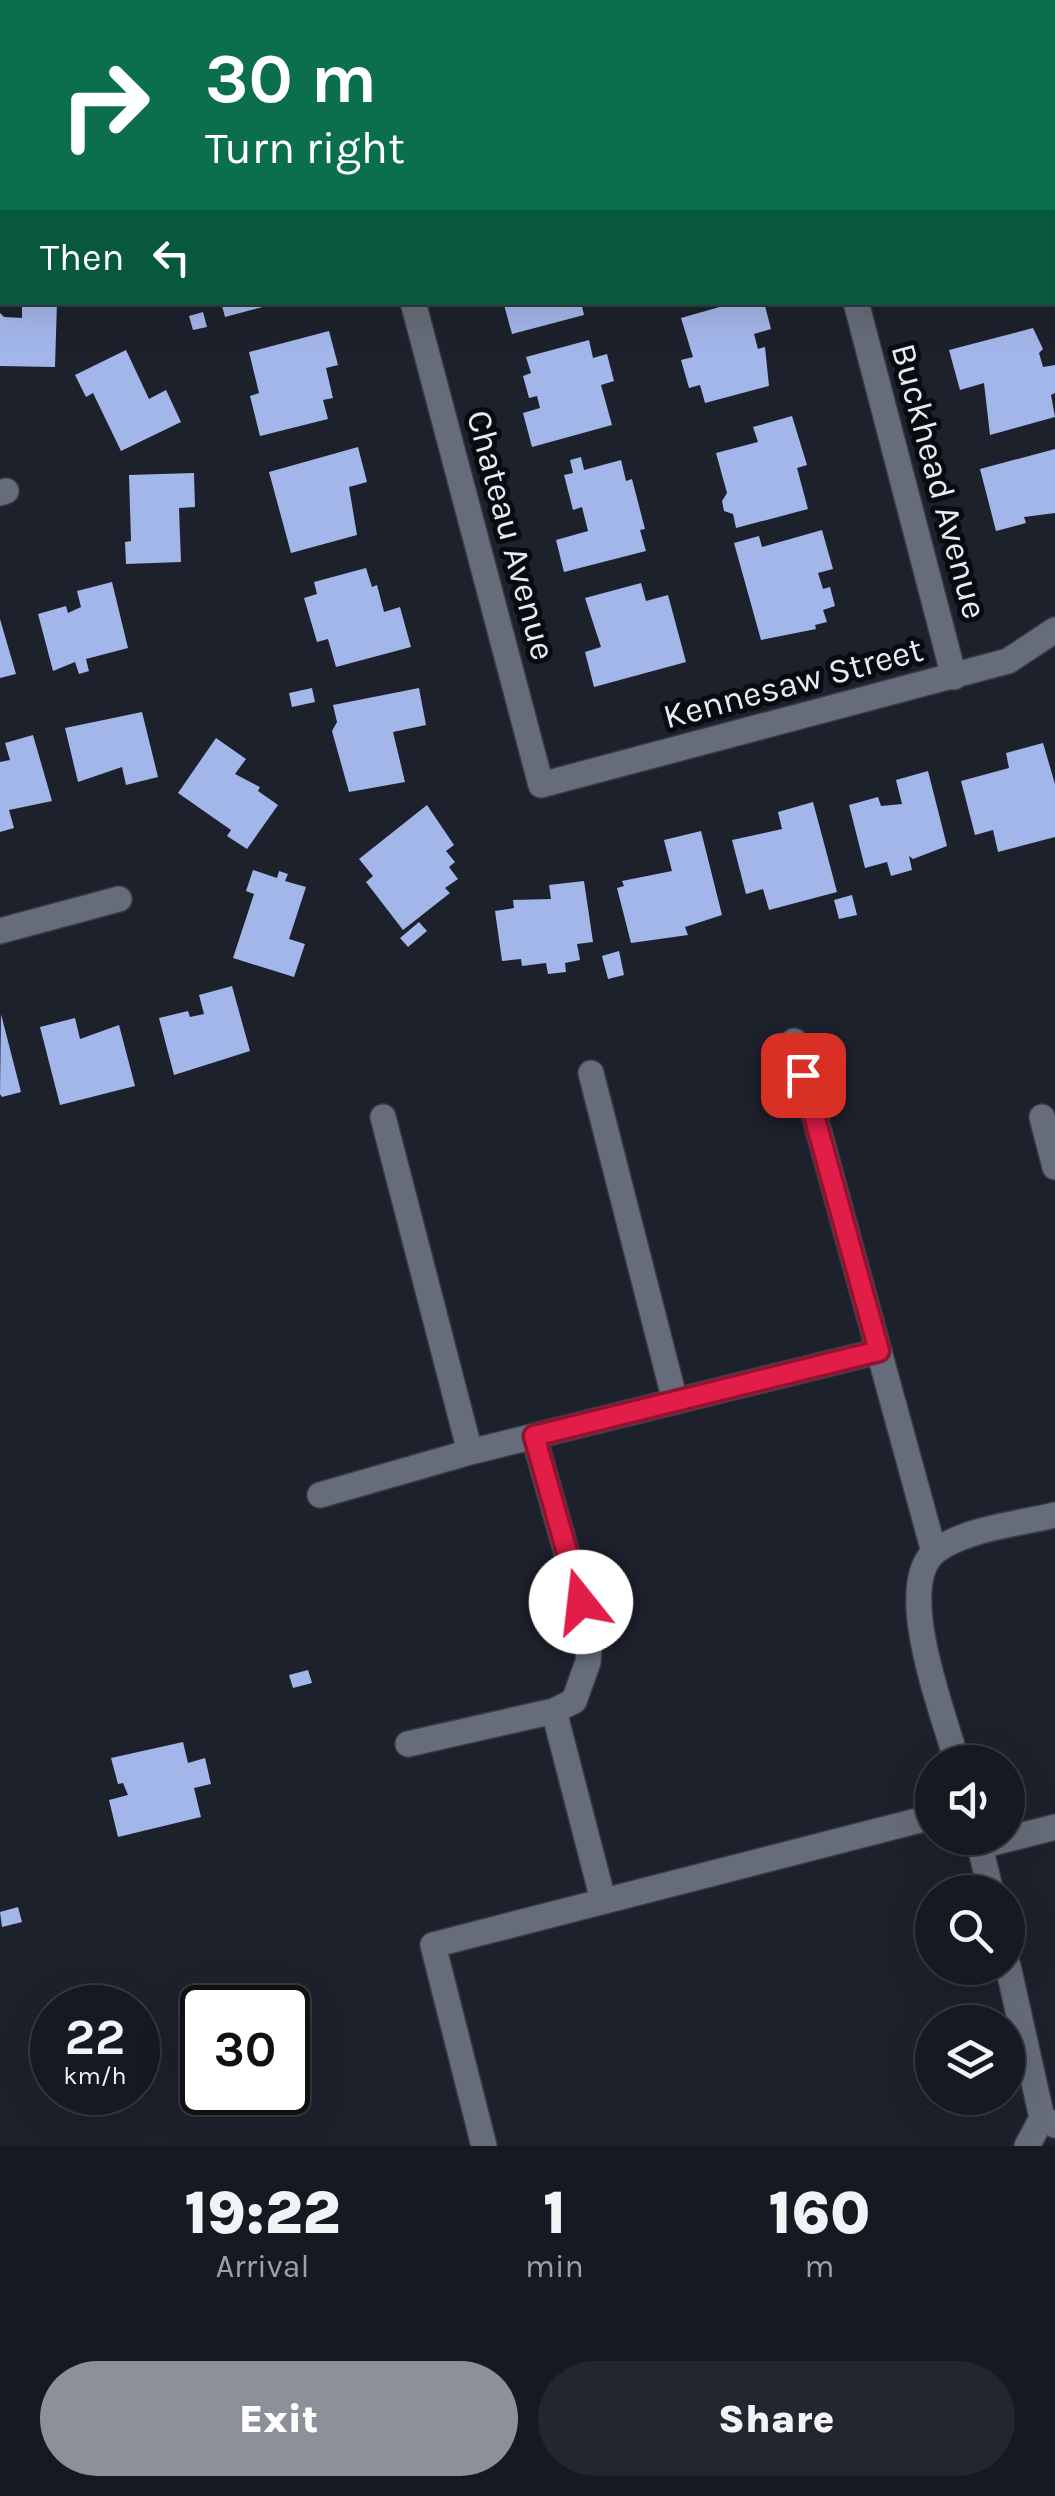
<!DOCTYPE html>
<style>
:root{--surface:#161921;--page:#23262e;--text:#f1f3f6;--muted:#9ea0a5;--line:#35383f;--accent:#8c9099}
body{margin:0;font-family:Karla,sans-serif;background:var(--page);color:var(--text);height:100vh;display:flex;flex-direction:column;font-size:38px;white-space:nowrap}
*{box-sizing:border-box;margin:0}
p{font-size:32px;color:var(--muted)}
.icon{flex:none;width:55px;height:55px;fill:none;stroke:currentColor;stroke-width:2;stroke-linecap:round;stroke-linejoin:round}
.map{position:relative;height:2146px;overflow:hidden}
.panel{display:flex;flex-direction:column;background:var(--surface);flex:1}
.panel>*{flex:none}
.hud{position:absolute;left:0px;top:0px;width:1055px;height:305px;box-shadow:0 10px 40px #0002,0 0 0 2px var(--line);background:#0b6e4f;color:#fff;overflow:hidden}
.controls{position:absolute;left:915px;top:1745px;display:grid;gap:20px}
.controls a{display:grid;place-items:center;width:110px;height:110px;border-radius:50%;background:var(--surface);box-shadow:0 10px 40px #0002,0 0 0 2px var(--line);font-size:50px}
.speed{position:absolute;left:30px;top:1985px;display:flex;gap:20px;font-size:50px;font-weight:700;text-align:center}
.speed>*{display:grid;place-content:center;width:130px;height:130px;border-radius:50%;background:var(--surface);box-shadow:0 10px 40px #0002,0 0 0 2px var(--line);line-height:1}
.speed small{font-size:25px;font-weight:400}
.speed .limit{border:5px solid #111;border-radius:15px;background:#fff;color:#111}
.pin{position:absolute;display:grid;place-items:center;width:85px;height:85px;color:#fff;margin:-42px;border-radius:20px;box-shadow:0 5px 15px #0006}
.me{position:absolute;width:110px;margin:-55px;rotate:344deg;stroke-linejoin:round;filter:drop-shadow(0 0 8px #0008)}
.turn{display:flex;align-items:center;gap:35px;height:210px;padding:0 40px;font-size:45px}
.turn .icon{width:130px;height:130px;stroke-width:2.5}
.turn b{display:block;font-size:70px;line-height:85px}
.then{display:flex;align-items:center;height:95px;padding:0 40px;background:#0003;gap:20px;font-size:38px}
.eta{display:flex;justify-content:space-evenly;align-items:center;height:170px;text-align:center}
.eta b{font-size:60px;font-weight:800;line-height:70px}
.cta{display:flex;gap:20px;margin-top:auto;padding:20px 40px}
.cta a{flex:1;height:115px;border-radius:60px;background:var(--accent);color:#fff;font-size:40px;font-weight:800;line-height:115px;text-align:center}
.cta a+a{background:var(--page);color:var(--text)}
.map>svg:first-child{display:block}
.building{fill:#a3b6e9}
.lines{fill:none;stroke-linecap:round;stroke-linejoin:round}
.street-casing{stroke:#383c45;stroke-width:28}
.street{stroke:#676c7a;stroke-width:25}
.route-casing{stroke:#92132f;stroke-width:25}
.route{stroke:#e11d48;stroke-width:18}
.labels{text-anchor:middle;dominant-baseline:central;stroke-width:10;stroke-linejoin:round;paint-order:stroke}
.street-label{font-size:35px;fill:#e8ebf3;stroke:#090b10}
</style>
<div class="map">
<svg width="1055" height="2146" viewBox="0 0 1055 2146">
<rect width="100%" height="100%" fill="#1d212c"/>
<path class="building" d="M22,302H57L55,367L0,366V313L4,317L22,318Z
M221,302H273L274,304L225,317Z
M510,302H581L584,315L512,334L504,305Z
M737,302H764L771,329L754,334L758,349L765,347L769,386L705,403L700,385L689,388L681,360L693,357L681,318Z
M203,312L207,327L193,330L189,316Z
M1033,328L1043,349L1039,353L1043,367L1055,365V393L1051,395L1055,417L990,435L984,383L960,390L949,350Z
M329,331L338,365L326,368L333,398L323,400L328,419L260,436L250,396L259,393L249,352Z
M589,340L593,358L607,354L614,381L601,385L612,425L532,447L523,413L540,408L537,396L529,398L523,376L531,373L526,357Z
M126,350L149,399L166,390L181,422L121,451L93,393L86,397L75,375Z
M792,416L807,465L797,468L808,509L736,528L733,514L724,511L722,501L727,493L716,453L758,442L753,427Z
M358,447L367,482L349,487L357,535L291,553L269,472Z
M1055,449V513L1024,517L1026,523L996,531L980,469Z
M581,457L584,470L621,460L626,481L632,479L645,529L640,530L646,551L564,572L556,540L588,531L582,507L573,510L564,475L573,473L570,460Z
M194,473L195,507L179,508L181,562L126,564L125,542L131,541L129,475Z
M822,530L833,569L818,573L823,589L830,587L835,606L823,610L827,622L815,625L816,629L761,640L734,543L759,536L762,547Z
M366,568L372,587L377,585L384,612L400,607L411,647L336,667L328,639L317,642L304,598L317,594L314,582Z
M112,582L128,648L86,659L89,671L79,674L75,662L53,671L38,614L66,606L68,613L81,607L77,591Z
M641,583L646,601L668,595L686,662L594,687L585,652L601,647L585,598Z
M0,619L16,674L0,678Z
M312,688L315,702L292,707L289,693Z
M419,688L426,725L393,732L405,782L349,792L332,731L337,722L333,705Z
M142,712L158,777L126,785L122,767L78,782L65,728Z
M33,735L52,801L9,810L14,828L0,832V762L10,760L5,743Z
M216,738L246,759L235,774L260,787L258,791L278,805L247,849L227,836L231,830L178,793Z
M1043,743L1055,784V837L998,852L993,830L975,835L961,781L1009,768L1006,753Z
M928,771L947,846L913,859L909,856L912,870L891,876L887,862L865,868L849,805L878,797L881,806L902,804L896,780Z
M813,802L837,892L769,910L763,889L746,894L732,840L782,829L778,812Z
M427,805L454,845L446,851L455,862L449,867L458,879L445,888L450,893L403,930L366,882L373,876L359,859Z
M701,831L722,915L685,927L688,935L631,943L617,888L624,886L622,881L672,871L664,840Z
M253,870L277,878L279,871L288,874L285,881L306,887L289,939L305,944L294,977L233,958L254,894L246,891Z
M584,881L593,942L577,944L580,960L565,963L566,972L548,974L546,963L522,966L521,959L502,961L495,911L514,908L513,900L551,899L549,885Z
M852,895L857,915L839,919L834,900Z
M419,922L427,931L408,947L400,938Z
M619,951L624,975L608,979L602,956Z
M232,986L250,1051L174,1075L159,1018L188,1011L190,1017L204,1014L199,995Z
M1,1014L21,1092L2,1097L0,1094Z
M75,1018L80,1039L119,1025L135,1086L60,1105L40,1027Z
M308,1670L312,1683L293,1688L289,1675Z
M183,1742L188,1763L205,1758L211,1784L194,1788L201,1817L118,1837L109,1800L128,1795L123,1783L118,1784L111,1758Z
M18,1907L22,1922L2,1927L0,1912Z"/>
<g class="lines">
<g class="street-casing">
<path id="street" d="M333,0L334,2
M777,0L778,2
M413,302L541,785L1008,661L1055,630
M856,302L954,677
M0,493L6,491
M0,931L119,899
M794,1041L934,1552
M591,1073L675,1401
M383,1117L470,1452
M1042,1117L1055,1167
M320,1495L470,1452L879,1351
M554,1711L603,1900
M408,1744L554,1711L574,1701L588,1662L590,1635L534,1437
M957,1762C945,1717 891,1583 937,1550C969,1528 1018,1524 1055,1515
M978,1838L991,1892
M981,1846L1055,1827
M1008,1966L1042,2118
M484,2146L433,1945L932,1817
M1027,2146L1042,2118L1055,2125"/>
</g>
<use href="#street" class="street"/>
</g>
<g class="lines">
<g class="route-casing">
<path id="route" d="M581,1602L534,1436L879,1351L803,1075"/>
</g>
<use href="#route" class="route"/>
</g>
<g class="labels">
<g class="street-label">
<text transform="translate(939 481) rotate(75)">Buckhead Avenue</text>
<text transform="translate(511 535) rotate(75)">Chateau Avenue</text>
<text transform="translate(793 683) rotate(-15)">Kennesaw Street</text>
</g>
</g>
</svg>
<div class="controls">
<a><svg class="icon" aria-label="sound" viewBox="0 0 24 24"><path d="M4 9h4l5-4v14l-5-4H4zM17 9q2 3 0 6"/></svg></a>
<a><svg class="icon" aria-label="search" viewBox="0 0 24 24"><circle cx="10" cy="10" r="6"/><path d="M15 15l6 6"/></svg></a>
<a><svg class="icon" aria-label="layers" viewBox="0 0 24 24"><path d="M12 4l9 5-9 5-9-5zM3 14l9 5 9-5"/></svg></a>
</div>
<div class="speed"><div>22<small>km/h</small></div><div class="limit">30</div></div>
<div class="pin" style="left:803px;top:1075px;background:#d93025"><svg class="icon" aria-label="arrive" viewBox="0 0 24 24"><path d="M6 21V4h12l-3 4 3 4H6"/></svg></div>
<svg class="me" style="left:581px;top:1602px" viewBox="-20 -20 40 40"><circle r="19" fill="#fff"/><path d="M0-13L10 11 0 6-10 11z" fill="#e11d48"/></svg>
<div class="hud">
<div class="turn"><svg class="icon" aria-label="right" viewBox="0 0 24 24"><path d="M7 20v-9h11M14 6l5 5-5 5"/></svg><div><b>30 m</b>Turn right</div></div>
<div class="then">Then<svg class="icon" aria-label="left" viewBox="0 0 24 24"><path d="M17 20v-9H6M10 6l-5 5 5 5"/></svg></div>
</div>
</div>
<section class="panel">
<div class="eta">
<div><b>19:22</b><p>Arrival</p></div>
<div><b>1</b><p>min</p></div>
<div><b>160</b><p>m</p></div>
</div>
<div class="cta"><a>Exit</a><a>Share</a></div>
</section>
